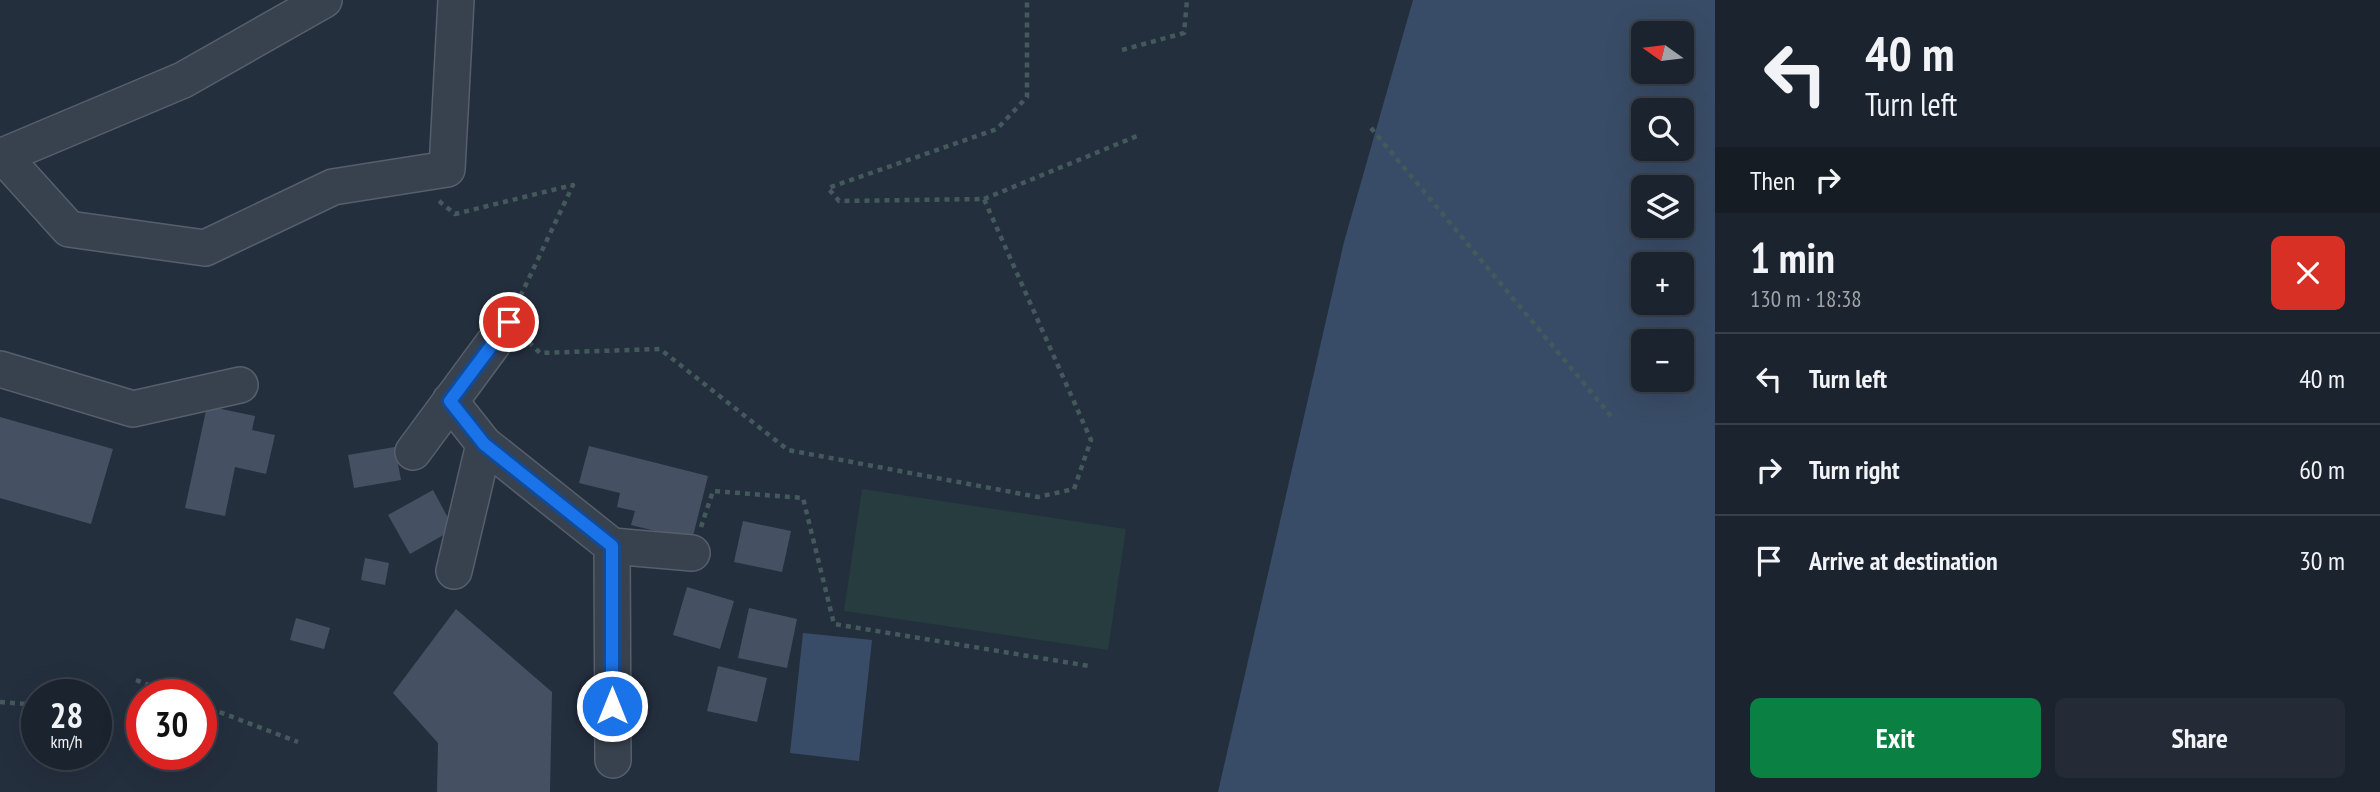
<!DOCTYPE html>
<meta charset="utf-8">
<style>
:root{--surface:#1b232e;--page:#242b36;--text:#f1f3f6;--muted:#a0a4aa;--line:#39404a;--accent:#0b8043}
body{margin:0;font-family:"PT Sans Narrow",sans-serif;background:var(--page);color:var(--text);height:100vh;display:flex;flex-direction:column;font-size:26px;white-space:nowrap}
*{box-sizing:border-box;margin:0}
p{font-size:23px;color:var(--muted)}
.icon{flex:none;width:38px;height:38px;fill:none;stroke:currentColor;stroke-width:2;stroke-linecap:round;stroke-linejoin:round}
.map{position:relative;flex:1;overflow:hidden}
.details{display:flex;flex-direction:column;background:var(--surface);width:665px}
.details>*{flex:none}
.banner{background:#1b232e;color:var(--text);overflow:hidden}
.needle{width:46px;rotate:284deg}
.buttons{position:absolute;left:1631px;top:21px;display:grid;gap:14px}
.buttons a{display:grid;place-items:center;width:63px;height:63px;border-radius:10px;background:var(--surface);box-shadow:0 7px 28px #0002,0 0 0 2px var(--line);font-size:35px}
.speed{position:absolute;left:21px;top:679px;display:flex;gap:14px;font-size:35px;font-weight:700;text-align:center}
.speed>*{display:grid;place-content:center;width:91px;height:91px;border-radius:50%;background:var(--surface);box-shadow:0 7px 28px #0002,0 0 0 2px var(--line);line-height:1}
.speed small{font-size:18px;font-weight:400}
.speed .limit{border:10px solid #d22;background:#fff;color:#111}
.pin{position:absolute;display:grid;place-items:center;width:60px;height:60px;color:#fff;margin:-30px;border:4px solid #fff;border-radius:50%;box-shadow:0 2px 7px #0007}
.me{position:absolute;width:77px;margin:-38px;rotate:0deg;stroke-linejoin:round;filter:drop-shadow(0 0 5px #0008)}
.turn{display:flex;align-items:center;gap:24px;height:147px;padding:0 35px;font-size:32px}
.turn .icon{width:91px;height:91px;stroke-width:2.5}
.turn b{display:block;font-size:49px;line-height:60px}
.then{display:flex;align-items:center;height:66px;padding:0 35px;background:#0003;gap:14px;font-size:26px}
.round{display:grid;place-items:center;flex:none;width:74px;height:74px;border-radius:10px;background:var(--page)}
.summary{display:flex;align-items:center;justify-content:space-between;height:119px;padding:0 35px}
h1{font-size:42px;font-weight:700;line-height:52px}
.action{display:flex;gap:14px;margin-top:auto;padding:14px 35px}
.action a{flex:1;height:80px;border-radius:10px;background:var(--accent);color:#fff;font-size:28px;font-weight:700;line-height:80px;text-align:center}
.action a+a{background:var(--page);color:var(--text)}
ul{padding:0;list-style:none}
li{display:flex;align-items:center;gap:21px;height:91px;padding:0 35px;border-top:2px solid var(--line)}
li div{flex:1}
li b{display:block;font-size:26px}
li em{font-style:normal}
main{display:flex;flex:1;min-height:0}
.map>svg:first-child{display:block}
.green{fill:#263c3f}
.water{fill:#394c67;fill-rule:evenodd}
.building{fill:#455162}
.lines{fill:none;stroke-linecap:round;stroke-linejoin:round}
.minor-casing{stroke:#565f6c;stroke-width:38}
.path{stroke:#44595c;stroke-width:4.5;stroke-dasharray:5 5;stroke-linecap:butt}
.minor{stroke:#38414e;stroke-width:35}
.route-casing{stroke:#114b97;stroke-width:18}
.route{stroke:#1a73e8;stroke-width:12}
</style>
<main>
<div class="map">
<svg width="1715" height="792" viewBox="0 0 1715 792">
<rect width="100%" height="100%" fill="#242f3e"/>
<path class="green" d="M862,489L1126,529L1108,650L844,611Z"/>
<path class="water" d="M1413,0H1715V792H1218L1344,242ZM1643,33H1682V72H1643ZM1643,110H1682V149H1643ZM1643,187H1682V226H1643ZM1643,264H1682V303H1643ZM1643,341H1682V380H1643Z
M803,633L872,640L859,761L790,753Z"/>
<path class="building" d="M207,406L255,416L252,430L275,435L266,474L235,467L225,516L185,508Z
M0,417L113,449L91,524L0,498Z
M589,446L708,476L692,540L631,525L635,511L617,507L620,493L579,483Z
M395,447L401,480L354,488L348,455Z
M433,490L454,529L410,554L388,515Z
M743,521L791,531L782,572L734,562Z
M365,558L389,563L385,585L361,580Z
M687,587L734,601L720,649L673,635Z
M749,608L797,619L787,668L738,658Z
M456,609L552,692L550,792H437L438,743L393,693Z
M296,618L330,628L324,649L290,640Z
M718,666L767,678L757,722L707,711Z"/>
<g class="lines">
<g class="minor-casing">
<path id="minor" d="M3,156L69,229L205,248L333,187L447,169L456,0
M0,157L183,80L324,0
M0,369L133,409L240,385
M450,401L484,444L454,571
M484,444L612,546L613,760
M413,452L509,322
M612,546L692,553"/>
</g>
<path class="path" d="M1122,50L1184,33L1187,0
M1371,128L1611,416
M984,199L1137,136
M439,201L455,214L573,185L521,295
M529,342L540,353L660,349L788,450L1038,497L1074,489L1091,440L984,199L839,201L828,188L997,129L1027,97V0
M701,527L713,491L803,498L834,624L1089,666
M136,680L174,695
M0,702L37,705
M201,705L298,742"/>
<use href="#minor" class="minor"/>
</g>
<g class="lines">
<g class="route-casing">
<path id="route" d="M509,322L450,401L484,444L612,546V706"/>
</g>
<use href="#route" class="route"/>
</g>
</svg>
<div class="buttons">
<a><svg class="needle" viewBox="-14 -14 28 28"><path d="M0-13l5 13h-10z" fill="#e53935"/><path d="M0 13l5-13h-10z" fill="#a0a4aa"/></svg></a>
<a><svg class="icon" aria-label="search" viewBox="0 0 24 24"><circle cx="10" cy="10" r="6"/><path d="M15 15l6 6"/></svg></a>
<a><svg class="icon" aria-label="layers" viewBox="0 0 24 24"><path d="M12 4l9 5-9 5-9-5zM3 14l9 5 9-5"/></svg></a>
<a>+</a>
<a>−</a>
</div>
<div class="speed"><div>28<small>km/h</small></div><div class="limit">30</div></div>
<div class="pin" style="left:509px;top:322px;background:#d93025"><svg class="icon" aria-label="arrive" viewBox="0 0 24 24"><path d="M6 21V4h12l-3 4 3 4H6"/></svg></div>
<svg class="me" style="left:612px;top:706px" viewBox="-20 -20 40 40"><circle r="17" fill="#1a73e8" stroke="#fff" stroke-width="3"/><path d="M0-11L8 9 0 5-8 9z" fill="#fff"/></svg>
</div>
<section class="details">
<div class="banner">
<div class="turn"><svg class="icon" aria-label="left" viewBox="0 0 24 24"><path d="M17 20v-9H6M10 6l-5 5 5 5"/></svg><div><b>40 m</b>Turn left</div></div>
<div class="then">Then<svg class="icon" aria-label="right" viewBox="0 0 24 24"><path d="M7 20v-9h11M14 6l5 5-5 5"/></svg></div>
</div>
<div class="summary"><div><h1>1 min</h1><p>130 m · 18:38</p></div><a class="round" style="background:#d93025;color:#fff"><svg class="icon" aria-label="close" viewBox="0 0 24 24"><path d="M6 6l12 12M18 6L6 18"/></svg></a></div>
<ul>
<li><svg class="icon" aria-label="left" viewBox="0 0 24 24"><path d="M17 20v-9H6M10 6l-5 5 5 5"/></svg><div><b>Turn left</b></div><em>40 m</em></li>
<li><svg class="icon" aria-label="right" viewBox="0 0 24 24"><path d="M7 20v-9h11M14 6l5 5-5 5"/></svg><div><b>Turn right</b></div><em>60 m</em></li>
<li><svg class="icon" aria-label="arrive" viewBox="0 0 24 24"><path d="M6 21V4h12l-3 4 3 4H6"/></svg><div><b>Arrive at destination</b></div><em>30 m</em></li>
</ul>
<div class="action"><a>Exit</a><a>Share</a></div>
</section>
</main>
